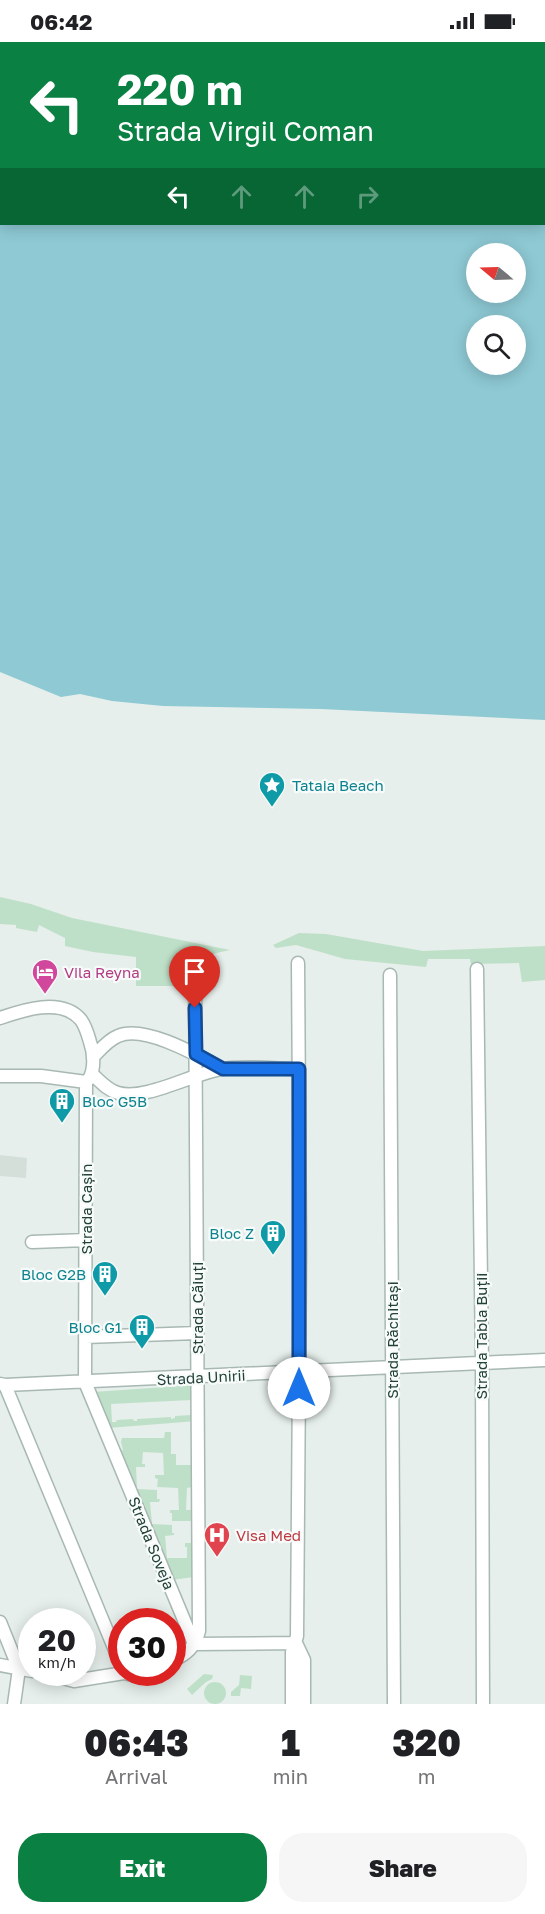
<!DOCTYPE html>
<meta charset="utf-8">
<style>
:root{--surface:#fff;--page:#f6f6f6;--text:#202124;--muted:#757577;--accent:#0b8043}
body{margin:0;font-family:"Golos Text",sans-serif;background:var(--page);color:var(--text);height:100vh;display:flex;flex-direction:column;font-size:22px;white-space:nowrap}
*{box-sizing:border-box;margin:0}
p{font-size:20px;color:var(--muted)}
.icon{flex:none;width:33px;height:33px;fill:none;stroke:currentColor;stroke-width:2;stroke-linecap:round;stroke-linejoin:round}
.map{position:relative;height:1662px;overflow:hidden}
.side{display:flex;flex-direction:column;background:var(--surface);flex:1}
.side>*{flex:none}
.hud{position:absolute;left:0px;top:0px;width:546px;height:183px;box-shadow:0 3px 15px #0003;background:#0b8043;color:#fff;overflow:hidden}
.needle{width:39px;rotate:289deg}
.buttons{position:absolute;left:466px;top:201px;display:grid;gap:12px}
.buttons a{display:grid;place-items:center;width:60px;height:60px;border-radius:50%;background:var(--surface);box-shadow:0 3px 15px #0003;font-size:30px}
.speed{position:absolute;left:18px;top:1566px;display:flex;gap:12px;font-size:30px;font-weight:700;text-align:center}
.speed>*{display:grid;place-content:center;width:78px;height:78px;border-radius:50%;background:var(--surface);box-shadow:0 3px 15px #0003;line-height:1}
.speed small{font-size:15px;font-weight:400}
.speed .limit{border:9px solid #d22;background:#fff;color:#111}
.pin{position:absolute;display:grid;place-items:center;width:51px;height:51px;color:#fff;margin:-62px -26px;border-radius:50% 50% 50% 0;rotate:-45deg;box-shadow:0 0 6px #0007}
.pin .icon{rotate:45deg}
.me{position:absolute;width:66px;margin:-33px;rotate:0deg;stroke-linejoin:round;filter:drop-shadow(0 0 4px #0008)}
.turn{display:flex;align-items:center;gap:21px;height:126px;padding:0 18px;font-size:27px}
.turn .icon{width:78px;height:78px;stroke-width:2.5}
.turn b{display:block;font-size:42px;line-height:51px}
.lanes{display:flex;align-items:center;height:57px;padding:0 18px;background:#0003;justify-content:center;gap:30px;direction:ltr}
.lanes .off{opacity:.35}
.eta{display:flex;justify-content:space-evenly;align-items:center;height:102px;text-align:center}
.eta b{font-size:36px;font-weight:800;line-height:42px}
.cta{display:flex;gap:12px;margin-top:auto;padding:12px 18px}
.cta a{flex:1;height:69px;border-radius:24px;background:var(--accent);color:#fff;font-size:24px;font-weight:800;line-height:69px;text-align:center}
.cta a+a{background:var(--page);color:var(--text)}
.status{display:flex;justify-content:space-between;align-items:center;height:42px;padding:0 30px;background:var(--surface);direction:ltr}
.status svg{height:16px;fill:currentColor}
.map>svg:first-child{display:block}
.built{fill:#d4dfda}
.green{fill:#bfe0c8}
.water{fill:#8ec9d4;fill-rule:evenodd}
.lines{fill:none;stroke-linecap:round;stroke-linejoin:round}
.minor-casing{stroke:#a8b8b2;stroke-width:15}
.minor{stroke:#fff;stroke-width:12}
.route-casing{stroke:#114b97;stroke-width:15}
.route{stroke:#1a73e8;stroke-width:10}
.labels{text-anchor:middle;dominant-baseline:central;stroke-width:4.5;stroke-linejoin:round;paint-order:stroke}
.culture-label{font-size:15px;fill:#0d838f;stroke:#f7fbf9;text-anchor:end}
.hotel-label{font-size:15px;fill:#b23c85;stroke:#f7fbf9;text-anchor:start}
.street-label{font-size:15px;fill:#24423a;stroke:#f7fbf9}
.health-label{font-size:15px;fill:#be3a42;stroke:#f7fbf9;text-anchor:start}
</style>
<div class="status"><b>06:42</b><svg viewBox="0 0 49 12"><path d="M0 12V9h3v3zM5 12V6h3v6zM10 12V3h3v9zM15 12V0h3v12zM26 1h20v11H26zM47 4h2v5h-2z"/></svg></div>
<div class="map">
<svg width="545" height="1662" viewBox="0 0 545 1662">
<rect width="100%" height="100%" fill="#e6efeb"/>
<path class="built" d="M0,1113L27,1116L26,1136L0,1134Z"/>
<path class="green" d="M0,855L31,862L72,876L230,908L185,918L187,944H136V915L93,910L65,904V896L39,883L37,890L16,886V883L0,882Z
M299,891L326,892L423,909L545,904V938L522,940L519,921L471,922L470,917H428L426,925L345,917L296,903L276,906L273,903Z
M195,1343L196,1356H191V1358L111,1362L112,1380H116L117,1378L133,1377L134,1379H137V1377L171,1375V1377L175,1376V1374L191,1373L197,1379L108,1386L93,1350Z
M165,1390H171V1412H176V1423H191L192,1445L187,1446L186,1468H193V1479H172V1471H170V1468H179L178,1446L157,1445L158,1437L155,1436V1433H164L163,1411L143,1410L142,1422H145V1425H136L137,1447L157,1448V1457H160L159,1460H150L152,1482L172,1483V1491H174V1493L165,1494L167,1516H187V1505H185V1501H194V1535L171,1538L117,1410L123,1408L121,1400L122,1396H164Z
M204,1632L213,1633L212,1637L206,1640L192,1653L187,1647Z
M240,1633L252,1634L251,1647L241,1646L240,1654H231V1650L239,1643Z
M204 1651a11 11 0 1 1 22 0a11 11 0 1 1-22 0Z"/>
<path class="water" d="M0,0H545V678L321,667L163,664L112,659L80,652L61,655L0,630ZM2,2H544V182H2ZM477,212H516V250H477ZM477,284H516V322H477Z"/>
<g class="lines">
<g class="minor-casing">
<path id="minor" d="M477,927L482,1321L483,1662
M390,933L394,1662
M0,976C23,968 62,955 81,978C86,985 88,993 90,1000C94,1011 95,1027 89,1037
M93,1015C100,1008 108,998 118,994C144,982 199,1014 223,1027
M92,1032C100,1039 107,1048 118,1051C144,1059 192,1032 221,1027C246,1023 274,1027 299,1027
M0,1034H41L86,1040
M86,1040L85,1340L194,1602L296,1601
M32,1200L86,1198
M85,1295L197,1291
M0,1342L5,1343L545,1318
M5,1343L122,1625
M0,1580L19,1627L14,1662
M296,1601L304,1618V1662
M172,1619C187,1612 195,1605 199,1589L195,929
M0,1623L32,1629
M41,1630L74,1639L124,1631L136,1634L145,1630
M292,1662V1610L297,1594L300,1208L298,921"/>
</g>
<use href="#minor" class="minor"/>
</g>
<g class="lines">
<g class="route-casing">
<path id="route" d="M195,966L196,1012L223,1027H299V1346"/>
</g>
<use href="#route" class="route"/>
</g>
<defs>
<g id="sight-pin" transform="scale(1.35)"><path d="M0 17L-7.5 6A9.5 9.5 0 1 1 7.5 6Z" fill="#0f9aa8" stroke="#f7fbf9"/><path d="M0-6L1.8-2.2L6-1.7L2.9 1.2L3.7 5.4L0 3.3L-3.7 5.4L-2.9 1.2L-6-1.7L-1.8-2.2Z" fill="#fff"/></g>
<g id="hotel-pin" transform="scale(1.35)"><path d="M0 17L-7.5 6A9.5 9.5 0 1 1 7.5 6Z" fill="#d1479c" stroke="#f7fbf9"/><path d="M-6-4.5h1.5V1H6V5H4.5V3h-9V5H-6ZM-4 0a1.8 1.8 0 1 1 3.6 0ZM.5 0V-2.5h3Q6-2.5 6 0Z" fill="#fff"/></g>
<g id="building-pin" transform="scale(1.35)"><path d="M0 17L-7.5 6A9.5 9.5 0 1 1 7.5 6Z" fill="#0f9aa8" stroke="#f7fbf9"/><path d="M-4-6H4V6H1V3H-1V6H-4ZM-2.5-4.3h1.7v1.8h-1.7ZM.8-4.3h1.7v1.8H.8ZM-2.5-1h1.7V.8h-1.7ZM.8-1h1.7V.8H.8Z" fill="#fff"/></g>
<g id="hospital-pin" transform="scale(1.35)"><path d="M0 17L-7.5 6A9.5 9.5 0 1 1 7.5 6Z" fill="#e0444e" stroke="#f7fbf9"/><path d="M-5-5h3v3.5h4V-5h3V5h-3V1.5h-4V5h-3Z" fill="#fff"/></g>
</defs>
<g fill-rule="evenodd">
<use href="#sight-pin" x="272" y="743"/>
<use href="#hotel-pin" x="45" y="930"/>
<use href="#building-pin" x="62" y="1059"/>
<use href="#building-pin" x="273" y="1191"/>
<use href="#building-pin" x="105" y="1232"/>
<use href="#building-pin" x="142" y="1285"/>
<use href="#hospital-pin" x="217" y="1493"/>
</g>
<g class="labels">
<g class="culture-label">
<text x="292" y="743" text-anchor="start">Tataia Beach</text>
<text x="82" y="1059" text-anchor="start">Bloc G5B</text>
<text x="254" y="1191">Bloc Z</text>
<text x="86" y="1232">Bloc G2B</text>
<text x="122" y="1285">Bloc G1</text>
</g>
<g class="hotel-label">
<text x="64" y="930">Vila Reyna</text>
</g>
<g class="street-label">
<text transform="translate(86 1167) rotate(-90)">Strada Cașin</text>
<text transform="translate(197 1266) rotate(-90)">Strada Căiuți</text>
<text transform="translate(481 1294) rotate(-90)">Strada Tabla Buții</text>
<text transform="translate(392 1298) rotate(-90)">Strada Răchitași</text>
<text transform="translate(201 1335) rotate(-3)">Strada Unirii</text>
<text transform="translate(152 1501) rotate(68)">Strada Soveja</text>
</g>
<g class="health-label">
<text x="236" y="1493">Visa Med</text>
</g>
</g>
</svg>
<div class="buttons">
<a><svg class="needle" viewBox="-14 -14 28 28"><path d="M0-13l5 13h-10z" fill="#e53935"/><path d="M0 13l5-13h-10z" fill="#757577"/></svg></a>
<a><svg class="icon" aria-label="search" viewBox="0 0 24 24"><circle cx="10" cy="10" r="6"/><path d="M15 15l6 6"/></svg></a>
</div>
<div class="speed"><div>20<small>km/h</small></div><div class="limit">30</div></div>
<div class="pin" style="left:195px;top:966px;background:#d93025"><svg class="icon" aria-label="arrive" viewBox="0 0 24 24"><path d="M6 21V4h12l-3 4 3 4H6"/></svg></div>
<svg class="me" style="left:299px;top:1346px" viewBox="-20 -20 40 40"><circle r="19" fill="#fff"/><path d="M0-13L10 11 0 6-10 11z" fill="#1a73e8"/></svg>
<div class="hud">
<div class="turn"><svg class="icon" aria-label="left" viewBox="0 0 24 24"><path d="M17 20v-9H6M10 6l-5 5 5 5"/></svg><div><b>220 m</b>Strada Virgil Coman</div></div>
<div class="lanes"><svg class="icon" aria-label="left" viewBox="0 0 24 24"><path d="M17 20v-9H6M10 6l-5 5 5 5"/></svg><svg class="icon off" aria-label="ahead" viewBox="0 0 24 24"><path d="M12 20V5M6 11l6-6 6 6"/></svg><svg class="icon off" aria-label="ahead" viewBox="0 0 24 24"><path d="M12 20V5M6 11l6-6 6 6"/></svg><svg class="icon off" aria-label="right" viewBox="0 0 24 24"><path d="M7 20v-9h11M14 6l5 5-5 5"/></svg></div>
</div>
</div>
<section class="side">
<div class="eta">
<div><b>06:43</b><p>Arrival</p></div>
<div><b>1</b><p>min</p></div>
<div><b>320</b><p>m</p></div>
</div>
<div class="cta"><a>Exit</a><a>Share</a></div>
</section>
